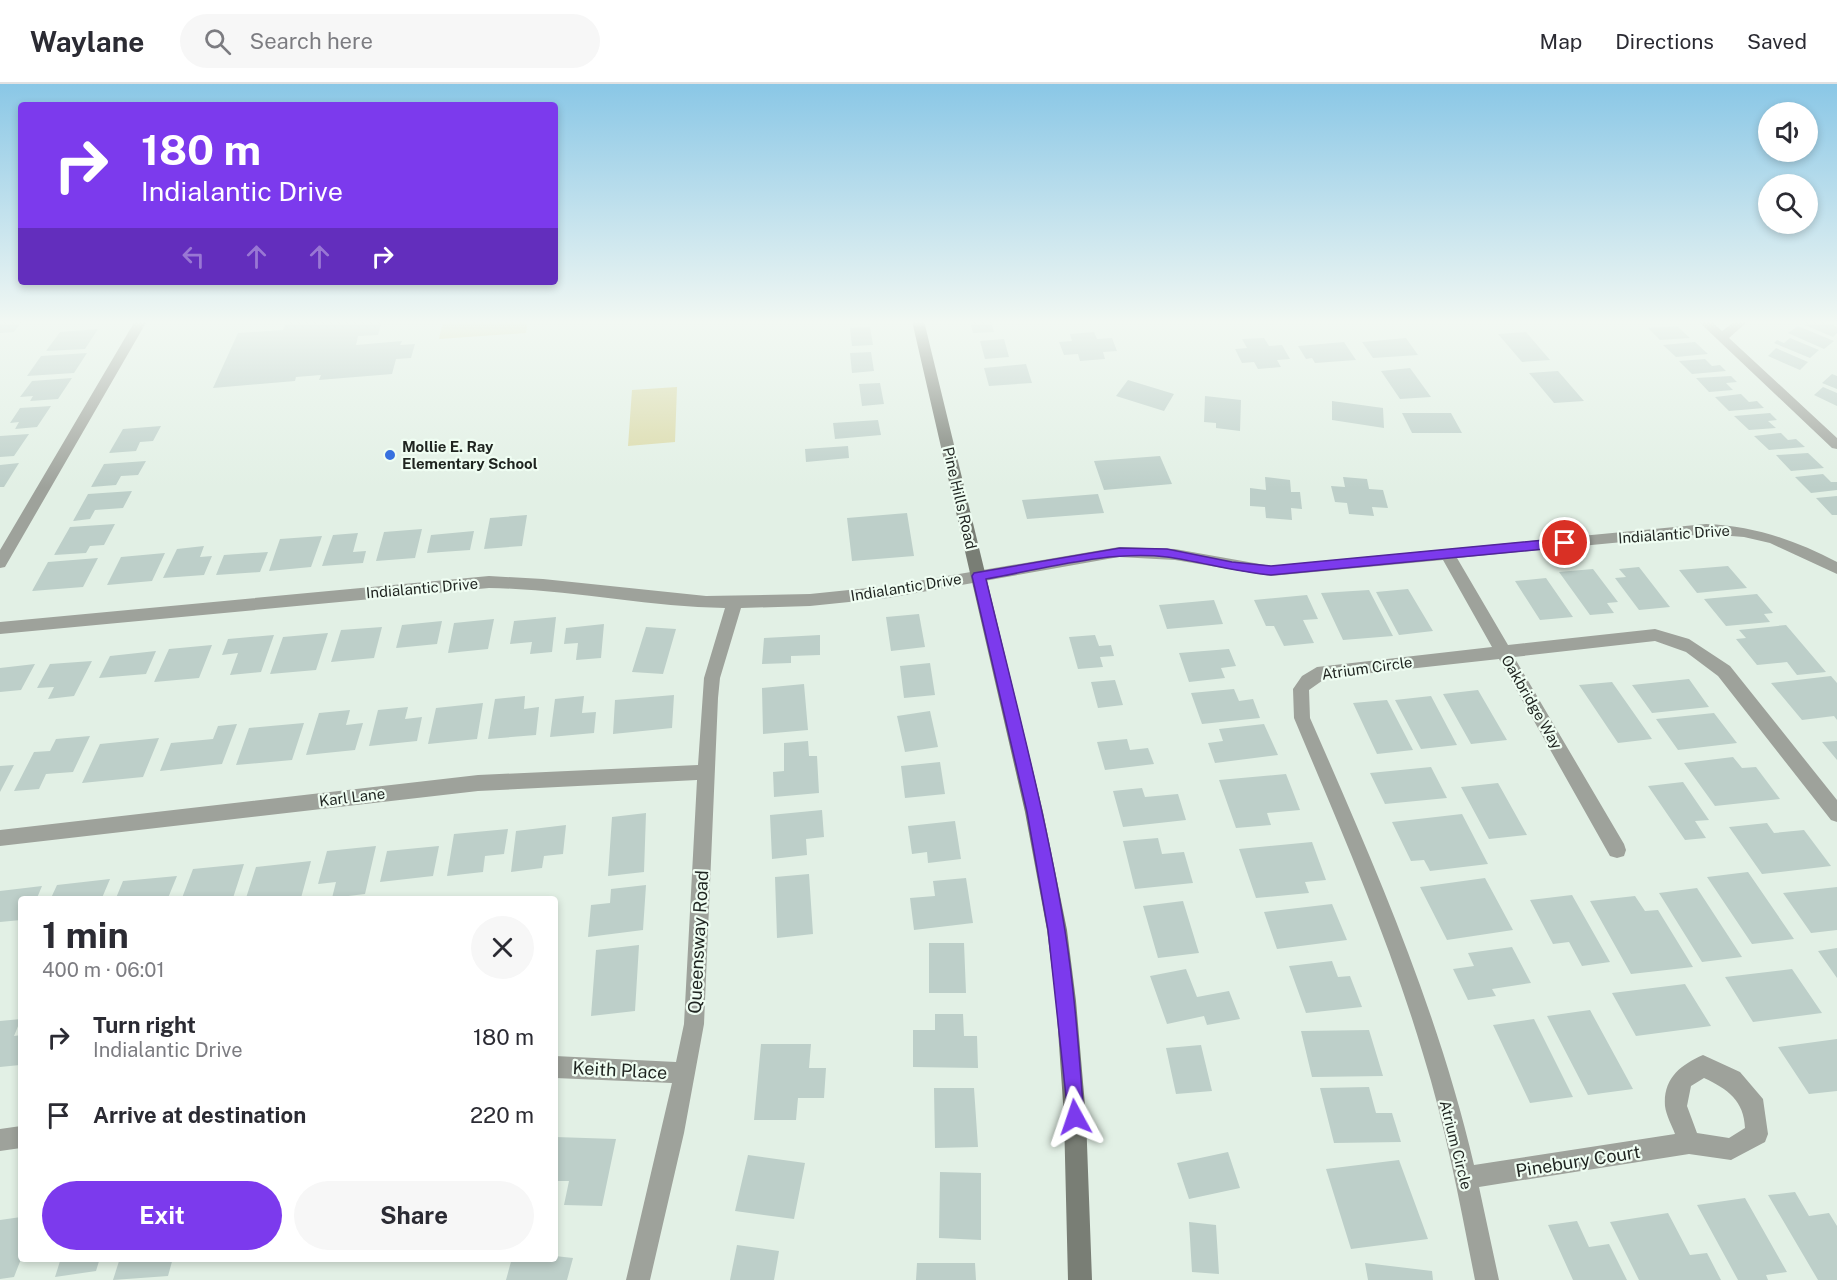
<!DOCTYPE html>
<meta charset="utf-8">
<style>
:root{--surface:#fff;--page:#f7f7f7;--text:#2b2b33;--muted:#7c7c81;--line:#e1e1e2;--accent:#7c3aed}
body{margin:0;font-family:"Public Sans",sans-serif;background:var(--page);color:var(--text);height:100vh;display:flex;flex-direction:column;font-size:22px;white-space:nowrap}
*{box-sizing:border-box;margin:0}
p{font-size:20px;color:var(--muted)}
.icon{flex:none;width:33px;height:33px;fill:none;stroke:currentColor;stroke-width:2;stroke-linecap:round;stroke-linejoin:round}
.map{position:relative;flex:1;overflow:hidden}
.panel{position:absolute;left:18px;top:812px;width:540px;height:366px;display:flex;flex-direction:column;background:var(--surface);border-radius:6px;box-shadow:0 3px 9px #0003}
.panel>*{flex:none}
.hud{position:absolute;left:18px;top:18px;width:540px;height:183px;border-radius:6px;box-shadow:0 3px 9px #0003;background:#7c3aed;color:#fff;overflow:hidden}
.buttons{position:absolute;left:1758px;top:18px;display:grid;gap:12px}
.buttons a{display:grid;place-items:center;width:60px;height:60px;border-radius:50%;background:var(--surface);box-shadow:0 3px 9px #0003;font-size:30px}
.pin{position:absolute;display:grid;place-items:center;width:51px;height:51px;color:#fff;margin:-26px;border:3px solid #fff;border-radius:50%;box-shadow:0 2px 6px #0007}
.me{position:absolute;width:66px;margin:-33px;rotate:355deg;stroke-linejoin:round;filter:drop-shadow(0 0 4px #0008)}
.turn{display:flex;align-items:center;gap:21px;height:126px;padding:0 24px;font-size:27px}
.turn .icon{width:78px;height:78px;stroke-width:2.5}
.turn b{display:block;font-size:42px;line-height:51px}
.lanes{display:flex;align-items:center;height:57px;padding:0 24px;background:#0003;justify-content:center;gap:30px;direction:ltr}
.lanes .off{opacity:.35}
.round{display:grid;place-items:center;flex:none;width:63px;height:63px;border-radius:32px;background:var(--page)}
.summary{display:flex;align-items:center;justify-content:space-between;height:102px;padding:0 24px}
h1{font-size:36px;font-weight:700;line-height:45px}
.button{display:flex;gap:12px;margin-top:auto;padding:12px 24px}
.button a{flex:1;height:69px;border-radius:36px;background:var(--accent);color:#fff;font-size:24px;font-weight:700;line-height:69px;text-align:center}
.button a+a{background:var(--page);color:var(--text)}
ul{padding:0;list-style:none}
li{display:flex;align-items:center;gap:18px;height:78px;padding:0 24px}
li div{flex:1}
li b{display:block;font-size:22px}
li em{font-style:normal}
header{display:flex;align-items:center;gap:36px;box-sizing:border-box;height:84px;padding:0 30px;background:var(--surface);border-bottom:2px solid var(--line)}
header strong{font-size:28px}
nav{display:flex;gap:33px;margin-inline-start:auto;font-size:21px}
.search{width:420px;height:54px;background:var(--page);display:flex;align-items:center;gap:15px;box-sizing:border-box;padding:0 21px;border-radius:33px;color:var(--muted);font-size:22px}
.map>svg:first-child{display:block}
.green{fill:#dad9a6}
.building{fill:#bdcfc9}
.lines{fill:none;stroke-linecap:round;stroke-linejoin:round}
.minor{fill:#9ea29b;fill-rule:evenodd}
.secondary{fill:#797e75;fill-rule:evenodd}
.route{fill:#7c3aed;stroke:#51269a;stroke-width:1.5}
.poi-dot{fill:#3770df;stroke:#effdf2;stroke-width:2}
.labels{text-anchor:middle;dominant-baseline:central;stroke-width:4.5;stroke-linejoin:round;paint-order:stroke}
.poi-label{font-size:15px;font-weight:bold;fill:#1f2420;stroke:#effdf2;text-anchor:start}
.street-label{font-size:15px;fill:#1f2420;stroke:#effdf2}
.near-street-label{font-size:18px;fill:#1f2420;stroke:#effdf2}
</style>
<header>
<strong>Waylane</strong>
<div class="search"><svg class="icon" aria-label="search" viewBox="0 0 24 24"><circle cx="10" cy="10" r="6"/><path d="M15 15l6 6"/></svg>Search here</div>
<nav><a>Map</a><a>Directions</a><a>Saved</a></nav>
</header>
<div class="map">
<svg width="1837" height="1196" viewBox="0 0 1837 1196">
<rect width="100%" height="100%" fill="#e2f0e5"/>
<path class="green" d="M443,237H528L526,249L439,255Z
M677,303L675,358L628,362L632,306Z"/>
<path class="building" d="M0,237H22L14,248L0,249Z
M286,237H382L378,251L358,252L356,261L402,257L400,261L415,260L411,274L396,275L392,290L319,296L321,291L296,293L295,297L213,304L238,249L283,246Z
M970,237H991L994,248L973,249Z
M1802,237H1823L1837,243V249L1833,253L1800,239Z
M1677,242L1690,254L1660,256L1648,244Z
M1798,242L1834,257L1824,265L1788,249Z
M870,243L873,261L852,262L850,244Z
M98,245L85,265L46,267L60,248Z
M1094,248L1097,255L1112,254L1117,267L1103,268L1105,275L1080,277L1078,270L1064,271L1059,258L1072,257L1070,250Z
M1526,248L1550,276L1522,278L1498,250Z
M1264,254L1269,262L1282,261L1290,275L1277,276L1281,283L1258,285L1254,278L1242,279L1235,265L1247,264L1242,255Z
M1406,254L1418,271L1373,274L1362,258Z
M1790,254L1819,266L1810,274L1774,259L1777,256L1784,259Z
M1004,255L1009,273L985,275L980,257Z
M1344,258L1356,276L1315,279L1312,274L1306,275L1298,262Z
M1695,258L1708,270L1676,273L1663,261Z
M1776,264L1808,278L1800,286L1768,272Z
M871,268L874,287L852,289L850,269Z
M87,269L74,289L27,292L41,272Z
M1705,275L1712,282L1720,281L1726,287L1692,290L1679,277Z
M1026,280L1032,299L989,302L984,284Z
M1410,284L1431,313L1400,315L1381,287Z
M1558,287L1584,317L1554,319L1529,289Z
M1832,290L1837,292V305L1822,299Z
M1731,292L1737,298L1726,299L1733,306L1709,308L1696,294Z
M72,294L58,315L30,317L33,312L20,313L32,297Z
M1128,296L1174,310L1164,327L1116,312Z
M880,299L884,320L862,322L859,300Z
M1823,303L1837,309V322L1814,311Z
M1741,310L1749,318L1757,317L1764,324L1729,327L1715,313Z
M1205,312L1241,316L1240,347L1216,344V339L1204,338Z
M1332,317L1383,324L1384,344L1332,336Z
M51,322L37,343L15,345L19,338L10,339L20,324Z
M1402,329H1451L1462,349H1412Z
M1770,329L1777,336L1768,337L1776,344L1749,346L1734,332Z
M878,336L881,351L835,355L833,339Z
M161,342L153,357L140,358L136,367L109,369L123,345Z
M1781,349L1788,356L1796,355L1805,363L1769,366L1754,352Z
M29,350L14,372L0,373V352Z
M848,362L849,374L806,378L805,365Z
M1808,369L1824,384L1791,387L1776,371Z
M1160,372L1172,400L1104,406L1094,377Z
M146,377L138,391L121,392L116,401L91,403L104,380Z
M19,379L4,403H0V381Z
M1823,390L1831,398H1837V406L1811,409L1795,393Z
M1265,393L1290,396L1291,408H1300L1302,425L1291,424L1292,436L1266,434L1265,423L1250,422V404L1266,406Z
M1343,393L1367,395L1369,405L1383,406L1388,424L1372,423L1374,432L1349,430L1347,419L1335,418L1331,402L1345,403Z
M132,407L123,424L95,426L90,435L73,437L88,410Z
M1098,410L1104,429L1027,435L1022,416Z
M1837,412V431H1832L1816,414Z
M907,429L914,472L852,477L847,434Z
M527,431L522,462L484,465L490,434Z
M115,440L104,461L90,462L86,469L54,471L70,443Z
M422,445L415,474L376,477L384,448Z
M474,447L470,466L427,469L431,451Z
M358,449L353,468L366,467L363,479L322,482L333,451Z
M322,452L311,483L269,487L280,455Z
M204,462L200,473L212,472L204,491L163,494L177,465Z
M268,468L260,488L216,491L224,471Z
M165,469L152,497L107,501L121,473Z
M98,474L83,503L32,507L48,478Z
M1728,482L1747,504L1697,509L1679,486Z
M1639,483L1670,523L1639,526L1615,494L1626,493L1619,485Z
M1593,485L1618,518L1607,519L1614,529L1590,531L1559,488Z
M1546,494L1573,533L1540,536L1515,497Z
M1408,505L1433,547L1399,551L1376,508Z
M1369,506L1393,552L1343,556L1321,509Z
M1757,510L1773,529L1764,530L1770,538L1726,542L1704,515Z
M1307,511L1318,535L1303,536L1314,559L1284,562L1274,542H1266L1254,516Z
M1214,516L1223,540L1167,545L1159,521Z
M919,530L925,563L891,567L886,533Z
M556,533L552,568L530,570L532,558L510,560L514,537Z
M494,535L488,565L448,569L454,539Z
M442,537L437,560L396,564L402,541Z
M604,540L601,574L576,576L578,559L564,560L566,544Z
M1786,541L1826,588L1797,591L1787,578L1757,581L1736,555L1746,554L1739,546Z
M382,543L374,574L331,578L341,546Z
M646,543L676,545L663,590L632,588Z
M328,549L316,586L270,590L283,553Z
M274,551L261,588L230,591L238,569L222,571L228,555Z
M820,551V571L791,572V579L762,580L764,554Z
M1095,551L1099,562L1111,561L1114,572L1100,573L1103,583L1078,585L1069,553Z
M212,561L199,594L154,598L169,565Z
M1229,565L1236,582L1221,584L1225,594L1189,598L1179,569Z
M156,567L146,590L99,594L110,572Z
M92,577L74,612L48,615L54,603L37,604L50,580Z
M930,579L935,611L904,614L900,582Z
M35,580L21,606L0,608V584Z
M1831,592L1837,599V636L1834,632L1802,636L1771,599Z
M1689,595L1709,623L1652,629L1632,601Z
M1115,596L1123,621L1098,624L1091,598Z
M1612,598L1652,655L1618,659L1579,601Z
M804,600L808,646L763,650L762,604Z
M1234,605L1239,617L1253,615L1260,634L1202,640L1191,609Z
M1478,606L1507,656L1471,660L1443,610Z
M674,611L672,644L613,650L615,616Z
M525,612L524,625L539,623L536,651L488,655L495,615Z
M584,612L582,629L596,628L594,649L550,653L555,615Z
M1431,612L1457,661L1421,665L1395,616Z
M1387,616L1413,666L1377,670L1353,619Z
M483,619L477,655L428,660L436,624Z
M408,623L405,635L422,633L417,657L369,662L378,626Z
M350,626L346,641L363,639L355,666L306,671L319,629Z
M930,627L938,663L905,668L897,632Z
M1714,629L1737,659L1678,666L1656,635Z
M304,639L292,676L236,681L249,644Z
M237,640L222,680L160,687L171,659L213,655L218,642Z
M1264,640L1278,671L1215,679L1208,659L1223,657L1219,645Z
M90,652L73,688L46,690L39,705L14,707L34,668L50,667L56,655Z
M159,654L143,693L82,699L100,660Z
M1127,655L1130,666L1148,664L1154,680L1105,686L1097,658Z
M808,657L809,672H817L819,709L774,713L773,688L784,687V659Z
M1837,657V676L1822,658Z
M1733,673L1742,684L1756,683L1780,715L1715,722L1684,679Z
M940,678L945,710L905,714L901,682Z
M14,681L0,708V682Z
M1431,683L1447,714L1385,720L1370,689Z
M1286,690L1300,726L1267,729L1271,741L1236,744L1219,696Z
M1683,698L1709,736L1695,737L1706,754L1685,756L1648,702Z
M1498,699L1527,751L1489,755L1461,703Z
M1142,704L1145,713L1178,710L1186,736L1123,743L1113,707Z
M822,726L824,753L806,755L807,771L772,775L770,731Z
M646,729L644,788L608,792L612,733Z
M1462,730L1488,780L1430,787L1424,776L1411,777L1392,738Z
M955,737L961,775L928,779L927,768L912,770L908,742Z
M1767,739L1774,749L1804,746L1831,782L1762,790L1729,743Z
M566,741L563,770L544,772L542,784L511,788L516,747Z
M508,745L504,770L485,772L483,788L447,792L454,750Z
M1158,754L1162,770L1184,768L1193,799L1135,805L1123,757Z
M1312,758L1326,796L1305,798L1309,809L1256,814L1239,765Z
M376,762L365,810L332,814L336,798L318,800L327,767Z
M439,762L433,792L380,798L387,767Z
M311,777L301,814H246L256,783Z
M244,780L233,814H182L193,785Z
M1748,788L1794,855L1752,860L1707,793Z
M809,790L813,850L777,854L775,793Z
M177,792L168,814H116L123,797Z
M966,794L973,839L914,846L910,814L935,812L933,797Z
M1485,794L1513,846L1447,856L1420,803Z
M110,795L102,814H51L57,801Z
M646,801L643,846L588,853L591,821L610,819L611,805Z
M42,802L37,814H21V836L0,838V807Z
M1837,803V846L1811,849L1783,809Z
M1697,804L1742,873L1702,878L1659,809Z
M1572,811L1610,878L1582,882L1569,858L1553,860L1530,816Z
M1635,812L1645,827L1658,826L1693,883L1631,890L1590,817Z
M1183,817L1199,869L1158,874L1143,822Z
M1332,820L1347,856L1277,865L1264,828Z
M929,859H964L966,909H929Z
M639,861L635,927L591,932L596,866Z
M1512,863L1531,899L1492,905L1496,912L1468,916L1453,885L1474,882L1468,869Z
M1837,864V894L1818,867Z
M1332,877L1338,893L1350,892L1362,923L1306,929L1289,882Z
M1186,885L1197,913L1229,907L1240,935L1207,941L1204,932L1167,940L1150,892Z
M1792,885L1822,929L1753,938L1725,893Z
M1685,900L1711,942L1636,952L1612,909Z
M1590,926L1633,1005L1588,1011L1547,932Z
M935,930H963L964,952H977L978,984L913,983V946H935Z
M21,935L14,952L21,951L20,981L0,983V937Z
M1534,935L1573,1013L1530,1019L1493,941Z
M1369,946L1383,992L1312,993L1301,947Z
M1837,955V1007L1809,1010L1778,963Z
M761,960H811L809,984H826L824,1014H798L796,1036H754Z
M1201,961L1212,1007L1176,1010L1166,964Z
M1369,1003L1376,1029H1392L1401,1058L1334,1059L1320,1004Z
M934,1004H974L978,1063L935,1064Z
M555,1053L616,1055L602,1122L564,1121L569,1097H555Z
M1228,1068L1240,1104L1189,1115L1177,1079Z
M748,1071L805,1079L794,1135L735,1127Z
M1399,1076L1428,1155L1351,1165L1326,1085Z
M940,1088L981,1089V1156L939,1154Z
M1795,1108L1809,1132L1829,1129L1837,1142V1196H1818L1768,1111Z
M1745,1114L1787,1188L1766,1191L1768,1196H1738L1697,1121Z
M1668,1129L1690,1171L1707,1169L1721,1196H1639L1610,1138Z
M21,1133V1175L14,1193L0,1195V1136Z
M1577,1137L1589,1163L1609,1160L1627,1196H1573L1548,1141Z
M1189,1138L1216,1141L1219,1190L1192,1188Z
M737,1161L779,1167L774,1196H730Z
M555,1172L573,1174L567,1196H506L512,1174H555Z
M61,1174H100L96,1187L55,1193Z
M120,1174H173L168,1192L113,1196Z
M917,1179H975L976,1196H916Z
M1365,1179L1432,1187L1433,1196H1368Z"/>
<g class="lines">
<path class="minor" d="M135,237H147L5,483L0,484V466Z
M1698,237H1711L1722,247L1735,237H1748L1729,254L1837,354V365L1832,364Z
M1706,440C1755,442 1794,456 1837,478V490L1770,459L1744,453L1706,450L1457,474L1508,561L1655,545L1689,555L1730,582L1837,716V738L1831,736L1718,592L1686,568L1655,557L1514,573L1624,760L1626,766L1624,772L1617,774L1610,772L1499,575L1326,594L1309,606L1310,634C1374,780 1438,926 1474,1081L1675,1050C1672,1042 1666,1031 1665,1022C1663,995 1680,981 1703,971L1740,988L1763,1015L1768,1050L1765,1058L1731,1076L1689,1070L1479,1103L1499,1196H1475C1460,1120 1446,1044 1423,970C1389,855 1340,744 1294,634L1293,605L1302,592L1317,583L1492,563L1443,476L1271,492L1175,476L1119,473L888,514L810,522L741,524L720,594L718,614L704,940L684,1049L650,1196H626L672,999L555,994V972L676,978L684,940L697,696L478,707L0,762V746L478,691L698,681L704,594L725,524C646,523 568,505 489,504L0,550V538L489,492L543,495L706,512L810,510L888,502L1119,463L1175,465L1271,482ZM1704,994C1728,1005 1744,1017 1745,1044L1729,1054L1697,1049L1687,1022L1691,1002Z
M21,1042V1064L0,1067V1045Z"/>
<path class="secondary" d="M912,237H924L1043,728L1067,846L1076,917L1086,1033L1092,1196H1068L1064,1033L1056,917L1047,846L1025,728Z"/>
</g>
<linearGradient id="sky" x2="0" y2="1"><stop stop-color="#8ac7e6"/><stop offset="0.59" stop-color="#f2f8f3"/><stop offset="1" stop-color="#f2f8f3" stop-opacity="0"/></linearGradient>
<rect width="1837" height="404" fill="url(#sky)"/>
<path class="route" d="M1565,454L1571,459L1565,463L1271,491C1236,488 1202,478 1167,473C1108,466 1044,485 986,495C1014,612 1046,729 1065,847C1075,909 1079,971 1084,1033L1082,1040L1075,1042L1069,1040L1048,846L1027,728L972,492L974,489L1120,464L1167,465L1232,478L1271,482Z"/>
<circle class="poi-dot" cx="390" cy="371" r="6"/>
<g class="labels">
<g class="poi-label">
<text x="402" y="362">Mollie E. Ray<tspan x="402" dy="17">Elementary School</tspan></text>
</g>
<g class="street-label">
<text transform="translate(960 414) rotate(77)">Pine Hills Road</text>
<text transform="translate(1674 450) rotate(-4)">Indialantic Drive</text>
<text transform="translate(906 503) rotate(-9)">Indialantic Drive</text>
<text transform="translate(422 504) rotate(-5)">Indialantic Drive</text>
<text transform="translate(1367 584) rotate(-8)">Atrium Circle</text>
<text transform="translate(1532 618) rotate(60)">Oakbridge Way</text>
<text transform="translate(352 713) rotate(-7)">Karl Lane</text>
<text transform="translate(1456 1061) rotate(76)">Atrium Circle</text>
</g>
<g class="near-street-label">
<text transform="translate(698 858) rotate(-87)">Queensway Road</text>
<text transform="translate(620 986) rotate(3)">Keith Place</text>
<text transform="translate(1578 1077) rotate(-9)">Pinebury Court</text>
</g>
</g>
</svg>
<div class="buttons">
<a><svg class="icon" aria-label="sound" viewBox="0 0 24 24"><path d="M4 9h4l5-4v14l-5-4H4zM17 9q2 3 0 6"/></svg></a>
<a><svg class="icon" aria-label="search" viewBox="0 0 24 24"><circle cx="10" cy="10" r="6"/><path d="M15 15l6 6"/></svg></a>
</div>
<div class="pin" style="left:1565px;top:459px;background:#d93025"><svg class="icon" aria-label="arrive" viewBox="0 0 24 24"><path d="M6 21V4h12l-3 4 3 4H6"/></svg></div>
<svg class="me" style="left:1075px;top:1033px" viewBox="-20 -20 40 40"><path d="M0-17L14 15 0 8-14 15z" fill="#7c3aed" stroke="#fff" stroke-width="4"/></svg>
<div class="hud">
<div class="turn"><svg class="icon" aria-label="right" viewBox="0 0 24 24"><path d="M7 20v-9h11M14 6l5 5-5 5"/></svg><div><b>180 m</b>Indialantic Drive</div></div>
<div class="lanes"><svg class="icon off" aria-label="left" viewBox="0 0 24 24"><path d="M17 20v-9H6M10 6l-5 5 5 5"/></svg><svg class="icon off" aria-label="ahead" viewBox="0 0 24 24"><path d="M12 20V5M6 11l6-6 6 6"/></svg><svg class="icon off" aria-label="ahead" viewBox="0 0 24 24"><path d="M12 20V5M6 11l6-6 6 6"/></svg><svg class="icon" aria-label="right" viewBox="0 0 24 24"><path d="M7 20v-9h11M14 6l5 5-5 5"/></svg></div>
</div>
<section class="panel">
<div class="summary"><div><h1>1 min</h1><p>400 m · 06:01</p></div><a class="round"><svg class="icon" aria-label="close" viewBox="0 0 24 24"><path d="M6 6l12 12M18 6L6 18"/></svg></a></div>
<ul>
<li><svg class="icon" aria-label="right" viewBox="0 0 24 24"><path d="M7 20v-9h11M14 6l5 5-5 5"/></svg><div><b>Turn right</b><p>Indialantic Drive</p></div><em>180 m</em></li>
<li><svg class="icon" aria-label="arrive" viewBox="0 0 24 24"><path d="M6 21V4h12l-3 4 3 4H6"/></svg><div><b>Arrive at destination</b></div><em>220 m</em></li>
</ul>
<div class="button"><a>Exit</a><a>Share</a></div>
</section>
</div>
